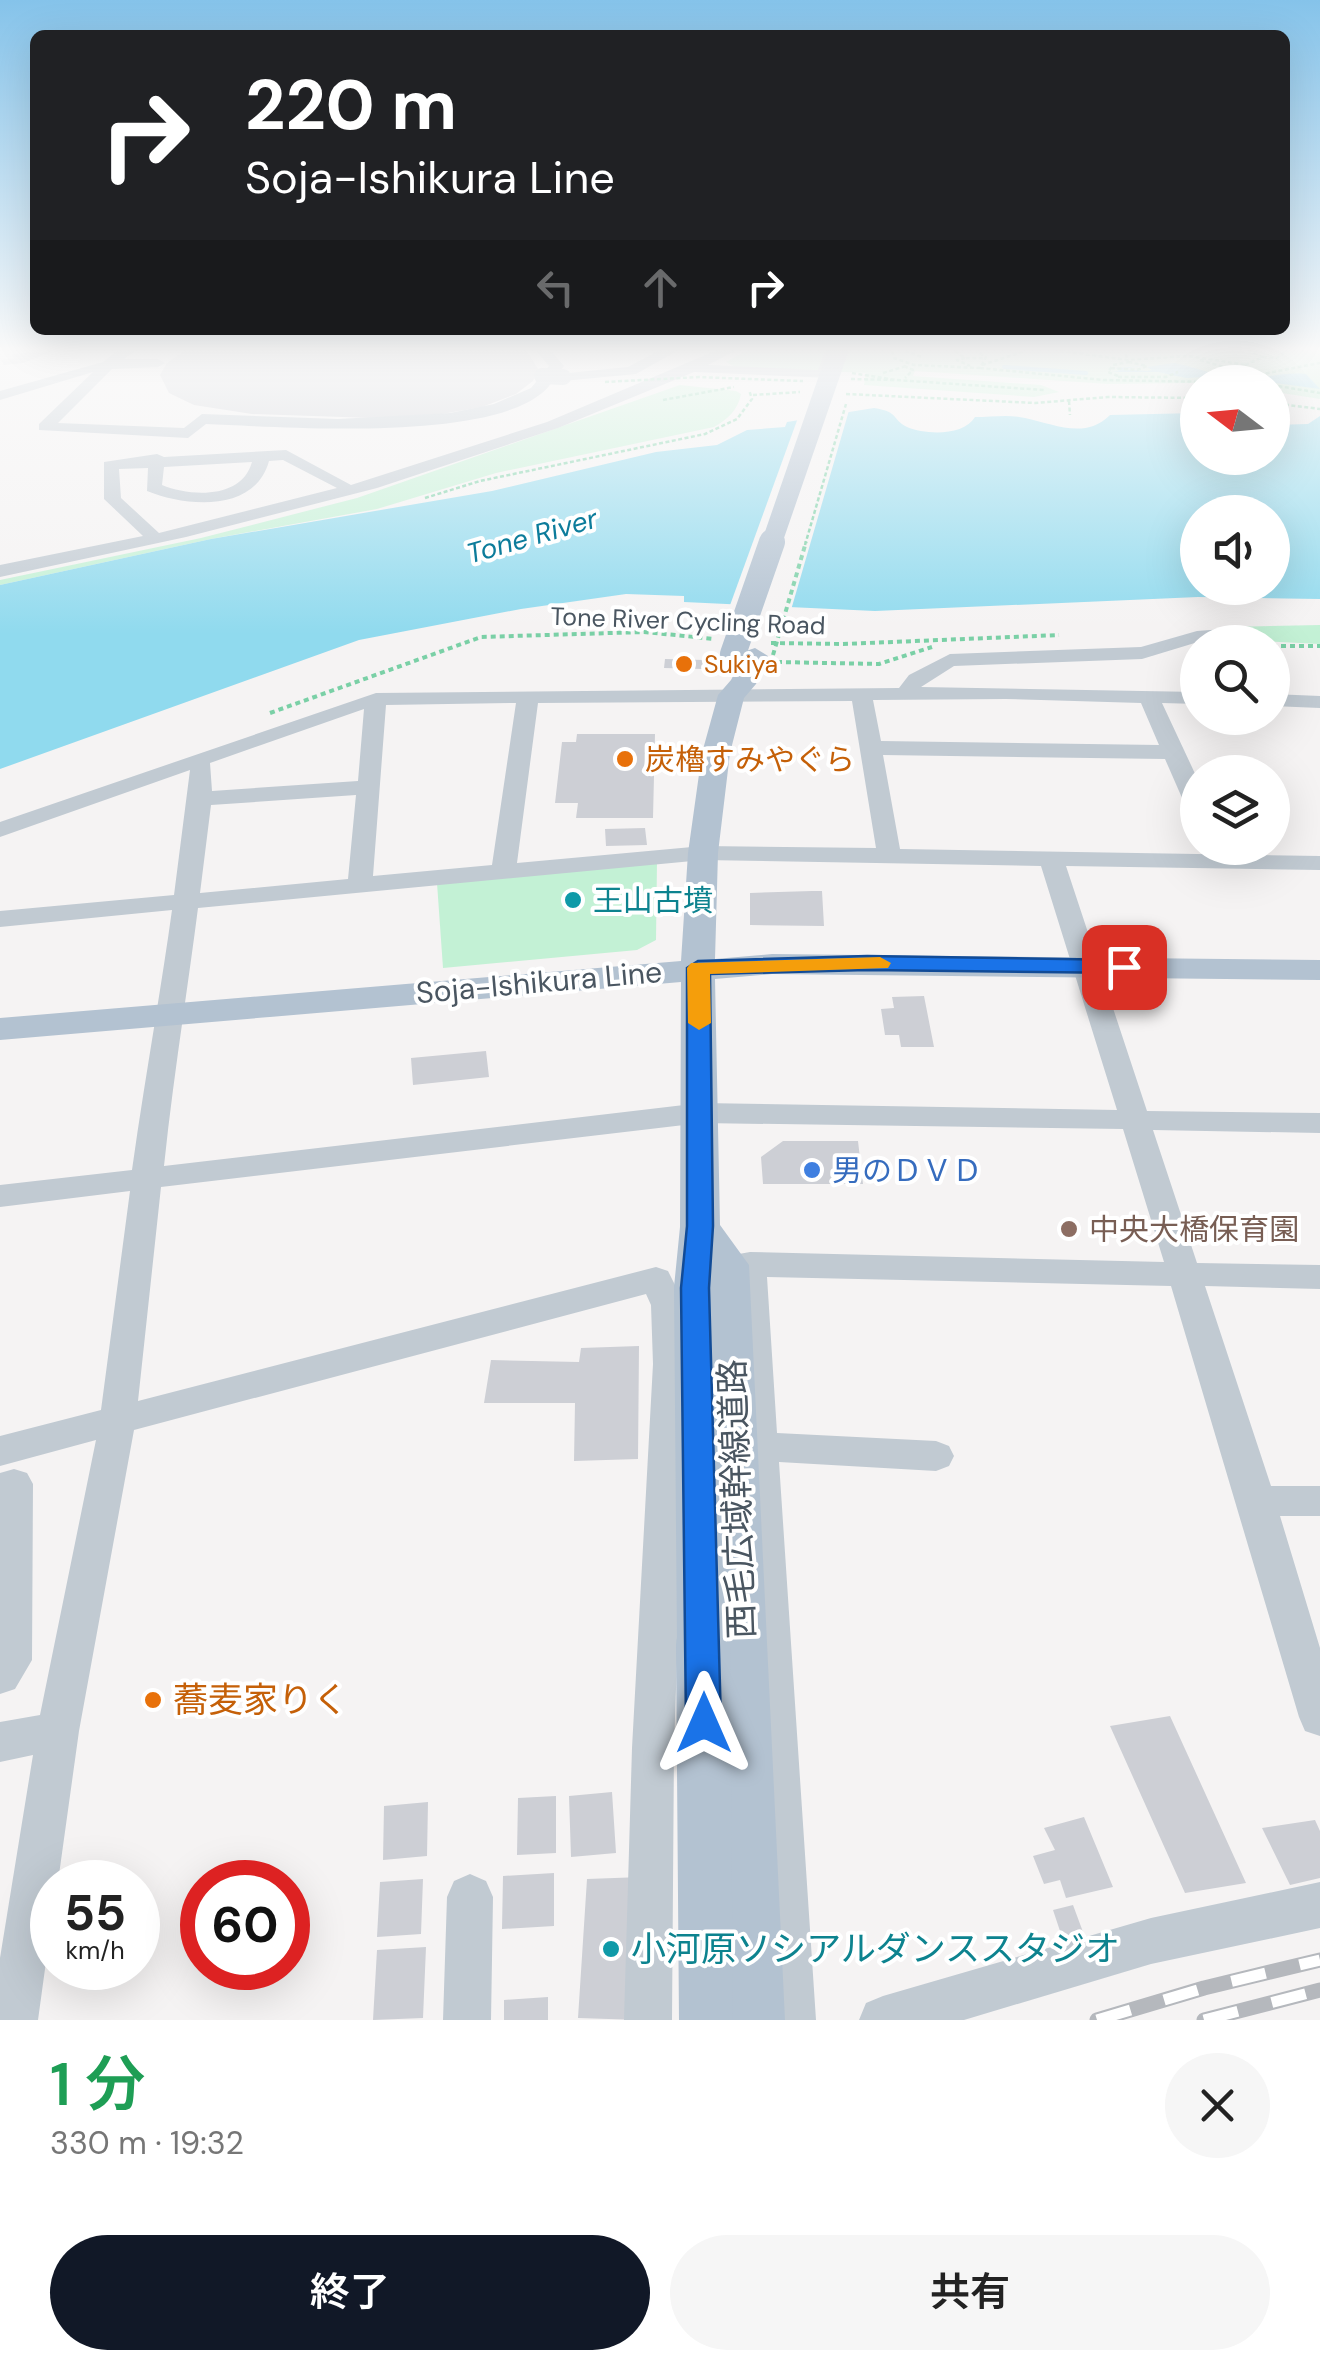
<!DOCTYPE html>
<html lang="ja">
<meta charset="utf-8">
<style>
:root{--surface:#fff;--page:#f6f6f6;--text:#222;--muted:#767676;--accent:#111827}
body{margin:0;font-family:"DM Sans","Noto Sans JP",sans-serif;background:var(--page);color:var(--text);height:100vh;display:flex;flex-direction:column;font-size:38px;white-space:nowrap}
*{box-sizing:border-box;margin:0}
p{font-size:32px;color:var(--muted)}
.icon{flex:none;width:55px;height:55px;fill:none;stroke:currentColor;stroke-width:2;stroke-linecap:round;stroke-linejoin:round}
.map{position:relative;height:2020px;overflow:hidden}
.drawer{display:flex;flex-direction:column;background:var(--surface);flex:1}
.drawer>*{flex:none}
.banner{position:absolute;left:30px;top:30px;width:1260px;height:305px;border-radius:15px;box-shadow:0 10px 40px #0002;background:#202124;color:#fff;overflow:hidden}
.needle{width:65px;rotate:286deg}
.tools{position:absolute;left:1180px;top:365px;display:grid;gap:20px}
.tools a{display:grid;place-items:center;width:110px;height:110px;border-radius:50%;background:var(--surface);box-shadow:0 10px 40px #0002;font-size:50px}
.speed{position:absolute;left:30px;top:1860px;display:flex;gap:20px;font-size:50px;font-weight:700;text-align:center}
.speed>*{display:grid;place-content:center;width:130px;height:130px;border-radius:50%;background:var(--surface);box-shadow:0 10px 40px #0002;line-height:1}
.speed small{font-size:25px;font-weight:400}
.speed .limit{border:15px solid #d22;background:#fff;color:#111}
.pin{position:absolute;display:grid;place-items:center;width:85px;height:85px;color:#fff;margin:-42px;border-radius:20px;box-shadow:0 5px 15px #0006}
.me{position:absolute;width:110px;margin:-55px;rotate:0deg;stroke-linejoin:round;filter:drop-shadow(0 0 8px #0008)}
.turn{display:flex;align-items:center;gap:35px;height:210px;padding:0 50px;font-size:45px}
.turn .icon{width:130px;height:130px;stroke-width:2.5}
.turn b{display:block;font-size:70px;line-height:85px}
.lanes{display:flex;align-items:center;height:95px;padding:0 50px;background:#0003;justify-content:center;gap:50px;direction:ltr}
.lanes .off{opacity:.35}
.round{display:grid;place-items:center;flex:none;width:105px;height:105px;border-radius:52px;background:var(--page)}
.head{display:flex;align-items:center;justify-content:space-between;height:170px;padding:0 50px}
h1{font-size:60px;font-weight:600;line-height:75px;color:#1e9e55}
.cta{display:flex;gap:20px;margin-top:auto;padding:20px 50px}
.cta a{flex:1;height:115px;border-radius:60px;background:var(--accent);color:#fff;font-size:40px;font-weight:600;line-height:115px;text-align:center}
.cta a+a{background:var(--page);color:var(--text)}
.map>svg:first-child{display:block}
.green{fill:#c3f1d5}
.water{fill:#90daee;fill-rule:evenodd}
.pier{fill:#f5f3f3}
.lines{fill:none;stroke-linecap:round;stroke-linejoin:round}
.stream{stroke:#90daee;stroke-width:4}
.building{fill:#cdcfd5}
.path-far1{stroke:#7ad0a6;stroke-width:2.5;stroke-dasharray:4 2.5;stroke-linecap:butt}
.path{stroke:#7ad0a6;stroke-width:4;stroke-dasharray:5 4;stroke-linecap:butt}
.minor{fill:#c1cad2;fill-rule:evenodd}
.major{fill:#b3c2d1;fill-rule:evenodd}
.rail-casing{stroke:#b5b8bd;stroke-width:15}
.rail{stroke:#fff;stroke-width:11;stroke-dasharray:35;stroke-linecap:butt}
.path-bridge-far1{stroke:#7ad0a6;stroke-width:2.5;stroke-dasharray:4 2.5;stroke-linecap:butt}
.path-bridge{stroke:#7ad0a6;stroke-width:4;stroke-dasharray:5 4;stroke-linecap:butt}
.minor-bridge{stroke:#c1cad2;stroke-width:16}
.major-bridge-far2{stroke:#b3c2d1;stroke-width:20}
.major-bridge-far1{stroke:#b3c2d1;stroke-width:26}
.major-bridge{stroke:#b3c2d1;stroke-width:54}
.route{fill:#1a73e8;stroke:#114b97;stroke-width:2.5}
.slow{fill:#f59e0b}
.food-dot{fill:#e8710a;stroke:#fff;stroke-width:4}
.culture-dot{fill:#0f9aa8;stroke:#fff;stroke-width:4}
.shop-dot{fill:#3f7fe0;stroke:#fff;stroke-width:4}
.education-dot{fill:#8d6e63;stroke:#fff;stroke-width:4}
.labels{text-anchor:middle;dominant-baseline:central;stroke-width:8;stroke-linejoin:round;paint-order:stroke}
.far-street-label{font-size:25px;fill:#4a5661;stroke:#fff}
.far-food-label{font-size:25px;fill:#c56008;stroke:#fff;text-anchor:start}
.far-water-label{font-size:28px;font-style:italic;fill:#0c7c9b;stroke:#fff}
.food-label{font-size:30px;fill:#c56008;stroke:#fff;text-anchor:start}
.culture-label{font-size:30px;fill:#0d838f;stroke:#fff;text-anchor:start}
.street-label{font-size:30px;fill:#4a5661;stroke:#fff}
.shop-label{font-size:30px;fill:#366cbe;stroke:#fff;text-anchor:start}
.education-label{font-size:30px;fill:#785e54;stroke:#fff;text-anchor:start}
.near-street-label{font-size:35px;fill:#4a5661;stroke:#fff}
.near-food-label{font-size:35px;fill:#c56008;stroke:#fff;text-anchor:start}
.near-culture-label{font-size:35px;fill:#0d838f;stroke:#fff;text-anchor:start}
</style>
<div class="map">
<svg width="1320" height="2020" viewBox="0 0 1320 2020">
<rect width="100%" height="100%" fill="#f5f3f3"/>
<path class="green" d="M746,351H1320V399L1282,393V389L1273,387L1272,382L1108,384L915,371L913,376L1041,385L1059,392L1034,397L864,385L866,373L735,367L726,362Z
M680,385L736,391L741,394C738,410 728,419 714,427L496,473L377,509L211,539L0,585V580L201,538L357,498Z
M1320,625V644L1237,640L1229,627Z
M657,862L656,940L637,950L443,968L437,883Z"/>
<path class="water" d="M1174,363C1198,367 1226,381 1251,378C1270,377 1286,372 1306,374L1320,389L1225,376L1186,378L1158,372H1112L1119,371L1116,368L1144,366L1122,369L1147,371L1152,370L1147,367Z
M874,408C900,412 891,419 907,427C926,435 964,436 975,417C991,417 1010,414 1025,418C1054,424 1085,440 1110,415L1197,413L1198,458H1272L1273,425L1308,424L1320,416V599L1198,597L875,611L684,602V596L626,594L521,609L359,640L0,769V585L211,539L492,491L656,452L717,445L747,430L785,427L787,422ZM1198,512H1272V588H1198Z"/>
<path class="pier" d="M850,407L791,610L729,608L799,415Z"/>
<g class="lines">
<path class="stream" d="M1004,367L1086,373"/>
</g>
<path class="building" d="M54,351L23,363L4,365L1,360L14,359L11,354Z
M184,351H527L538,369L533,381L516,394L482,407L442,414L372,418L252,414L194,405L169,393L160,375L167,363Z
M665,659L704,660V669L664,668Z
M577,734H655L653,818H576L578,803H555L562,742H576Z
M645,828L647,845L606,846L605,829Z
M812,891H822L824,926L750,925V893Z
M924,996L934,1047H901L899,1035H885L881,1009L894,1008L892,997Z
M486,1051L489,1077L413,1085L411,1058Z
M783,1141H858L863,1184H763L761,1157Z
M639,1346L638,1459L574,1461L575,1403H484L491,1360L579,1362L581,1348Z
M1170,1716L1246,1883L1185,1893L1110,1726Z
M612,1792L616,1853L571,1857L569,1796Z
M556,1796V1853L517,1855L518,1798Z
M428,1802L427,1856L383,1860L384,1806Z
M1084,1817L1113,1887L1066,1898L1060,1880L1044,1884L1033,1856L1055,1850L1044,1828Z
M1315,1820L1320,1831V1878L1290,1885L1262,1828Z
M554,1873V1926L502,1929L503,1876Z
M642,1877L639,2020L578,2018L587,1879Z
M423,1879L421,1934L377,1937L380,1882Z
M1073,1905L1083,1932L1062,1937L1053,1910Z
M426,1947L423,2018L373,2020L377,1950Z
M548,1997V2020H504V2000Z"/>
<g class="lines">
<path class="path-far1" d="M892,351L894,358L914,365L980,368L986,357L976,351
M905,351L922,357
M955,351L965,358H983
M1060,351L1128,360L1188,356L1247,365
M1263,357L1277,358L1286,351
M965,358L957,360L970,366
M1200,360L1242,372
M982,365L1025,351
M1245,365L1263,357L1250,351
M904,366L913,370L905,378
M980,368L1103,380L1212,382
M1111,368L1137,370L1147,366L1129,362
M852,373L896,380L1044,390
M883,373L906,366
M1118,376L1108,372L1113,365L1128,362L1125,351
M1118,377H1166L1178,372
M851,379L895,380
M1221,382L1320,363
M1272,385L1320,393
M846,394L1035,403L1108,397L1198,398
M753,395L800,392
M663,400L734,387
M1069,401L1070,415
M1272,403L1320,409
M425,498L480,481L705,434L737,419L752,399L749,390"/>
<path class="path" d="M771,643L843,644L1059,635
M1272,646H1320
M777,662L879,664L932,647
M270,713L481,637L644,632L715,639"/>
<path class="minor" d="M117,351H135L124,359H158L165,363L158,367L112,369L58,423L184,428L202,414L338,419L450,413L494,404L531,388L549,366L536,351H551L564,366L558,374L628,367L658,351H677L636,374L563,381L557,375C552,381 548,389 542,393C483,442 283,427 206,424L188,438L39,430V424L93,372L0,400V391L103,362Z
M715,351H735L708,365L818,370L825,351H839L829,378L694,372L558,428L377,488L186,537L0,577V565L143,536L104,499V462L157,454L164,457L286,450L351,485L547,422ZM283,460L337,488L159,533L121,498L119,469L148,468L147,491C186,507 255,513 269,461ZM252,462C242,499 191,497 162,485L164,467Z
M1236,628L1243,630V638L1198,642L1142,659L954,666L921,687L1198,692V704L1162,703L1198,780V814L1186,807L1165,759L883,755L900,849L1320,856V870L1066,866L1147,1111L1320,1113V1133L1153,1130L1197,1263L1320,1265V1289L1205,1286L1271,1486H1320V1516H1280L1320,1648V1736L1305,1731L1299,1717L1171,1286L767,1277L777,1433L936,1441L949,1446L954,1456L949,1466L936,1471L779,1462L816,2020H768L734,1277L722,1273L718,1265L722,1257L750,1252L1164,1262L1123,1129L701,1123L161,1187L138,1401L656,1267L668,1271L685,1305L687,1364L674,1748L672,2020H624L632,1748L653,1364L651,1305L646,1294L134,1430L79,1731L58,1882H52V1918L38,2020H0V1958L33,1755L0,1762V1722L40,1715L96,1440L0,1466V1436L101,1410L130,1191L0,1207V1185L132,1170C144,1083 160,997 172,910L0,927V911L174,895L190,770L0,837V822L376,693L899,688L909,675L950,654L1141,647L1197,631ZM1006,699L1141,703L1159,745L881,741L873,700ZM852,701L876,848L703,846L517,863L538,703ZM516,703L492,865L373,876L386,705ZM364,709L358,781L212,791L210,763ZM356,795L348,879L200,893L211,805ZM703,860L1041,866L1117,1110L701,1103L164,1166C173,1079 187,994 198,908Z
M1272,694L1320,696V708L1272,706Z
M14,1469L27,1473L33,1484L32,1660L15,1689L0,1694V1473Z
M470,1874L486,1881L493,1897L491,2020H443L447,1897L454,1881Z
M1320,1882V1928L1151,1964L964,2020H859L866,2003L883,1996L1151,1918Z"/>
<path class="major" d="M755,648L768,656L756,684L744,698L730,753L718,853L715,959L772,954L1320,960V980L772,974L715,979L720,1225L749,1265L785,2020H723L716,1663L703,1668L685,1661L677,1645L674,1287L680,1227L681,982L0,1040V1018L681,961L688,853L702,753L718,695L731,680L746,651Z"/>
<g class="rail-casing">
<path id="rail" d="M1097,2020L1204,1988L1320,1960
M1204,2020L1320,1990"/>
</g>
<use href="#rail" class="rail"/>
<path class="path-bridge-far1" d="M605,382L699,377L803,381
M805,545L846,404"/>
<path class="path-bridge" d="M773,655L806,542"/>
<path class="minor-bridge" d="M542,376L563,377"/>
<path class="major-bridge-far2" d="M771,545L838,351"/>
<path class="major-bridge-far1" d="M733,654L772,542"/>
<path class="major-bridge" d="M703,1645L706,2020"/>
</g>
<linearGradient id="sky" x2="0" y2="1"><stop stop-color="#85c3ea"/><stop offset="0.55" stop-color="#fafafa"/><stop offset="1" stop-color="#fafafa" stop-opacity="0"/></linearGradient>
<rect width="1320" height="634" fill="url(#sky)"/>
<path class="route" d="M867,956L1124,960L1135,967L1124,973L867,970L710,974L713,1226L709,1288L721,1723L716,1735L704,1739L691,1735L686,1723L681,1288L687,1226V968L698,961Z"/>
<path class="slow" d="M880,957L891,963L888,968L710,974L711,1023L699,1030L688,1023L687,968L691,963Z"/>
<g class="food-dot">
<circle cx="684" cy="664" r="10"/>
<circle cx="625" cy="759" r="10"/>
<circle cx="153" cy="1700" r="10"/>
</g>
<g class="culture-dot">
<circle cx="573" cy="900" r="10"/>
<circle cx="611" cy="1949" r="10"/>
</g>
<circle class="shop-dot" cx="812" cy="1170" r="10"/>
<circle class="education-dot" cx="1069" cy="1229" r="10"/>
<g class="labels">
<g class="far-street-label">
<text transform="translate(688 621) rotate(2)">Tone River Cycling Road</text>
</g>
<g class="far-food-label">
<text x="704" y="664">Sukiya</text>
</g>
<g class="far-water-label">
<text transform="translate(532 536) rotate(-16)">Tone River</text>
</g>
<g class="food-label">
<text x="645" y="759">炭櫓すみやぐら</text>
</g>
<g class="culture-label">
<text x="593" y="900">王山古墳</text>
</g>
<g class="street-label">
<text transform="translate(539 982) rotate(-5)">Soja-Ishikura Line</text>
</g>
<g class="shop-label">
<text x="832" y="1170">男のＤＶＤ</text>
</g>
<g class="education-label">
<text x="1089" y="1229">中央大橋保育園</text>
</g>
<g class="near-street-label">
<text transform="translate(737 1499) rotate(-92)">西毛広域幹線道路</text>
</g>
<g class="near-food-label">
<text x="173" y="1700">蕎麦家りく</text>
</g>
<g class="near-culture-label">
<text x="631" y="1949">小河原ソシアルダンススタジオ</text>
</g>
</g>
</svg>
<div class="tools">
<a><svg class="needle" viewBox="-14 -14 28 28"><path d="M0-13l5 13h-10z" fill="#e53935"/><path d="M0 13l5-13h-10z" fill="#767676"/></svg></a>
<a><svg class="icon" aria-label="sound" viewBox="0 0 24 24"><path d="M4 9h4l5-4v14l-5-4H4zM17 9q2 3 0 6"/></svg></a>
<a><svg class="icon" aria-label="search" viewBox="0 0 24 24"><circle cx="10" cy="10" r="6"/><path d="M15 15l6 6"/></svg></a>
<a><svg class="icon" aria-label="layers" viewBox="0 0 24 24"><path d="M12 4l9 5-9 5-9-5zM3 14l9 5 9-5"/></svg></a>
</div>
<div class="speed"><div>55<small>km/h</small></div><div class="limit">60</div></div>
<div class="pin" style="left:1124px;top:967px;background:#d93025"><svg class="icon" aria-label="arrive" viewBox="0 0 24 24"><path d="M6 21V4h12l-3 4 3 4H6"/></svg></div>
<svg class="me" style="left:704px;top:1723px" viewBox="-20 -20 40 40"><path d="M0-17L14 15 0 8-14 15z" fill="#1a73e8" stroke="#fff" stroke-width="4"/></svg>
<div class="banner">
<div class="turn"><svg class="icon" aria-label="right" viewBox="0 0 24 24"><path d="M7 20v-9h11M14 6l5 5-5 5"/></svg><div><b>220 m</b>Soja-Ishikura Line</div></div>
<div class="lanes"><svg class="icon off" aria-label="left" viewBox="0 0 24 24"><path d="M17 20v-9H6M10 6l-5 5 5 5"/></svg><svg class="icon off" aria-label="ahead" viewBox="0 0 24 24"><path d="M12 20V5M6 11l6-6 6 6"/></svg><svg class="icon" aria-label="right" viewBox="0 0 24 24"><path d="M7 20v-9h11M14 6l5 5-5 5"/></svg></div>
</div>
</div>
<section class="drawer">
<div class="head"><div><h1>1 分</h1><p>330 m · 19:32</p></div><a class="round"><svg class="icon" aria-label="close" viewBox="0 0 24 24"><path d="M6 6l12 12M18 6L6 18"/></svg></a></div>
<div class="cta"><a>終了</a><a>共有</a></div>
</section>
